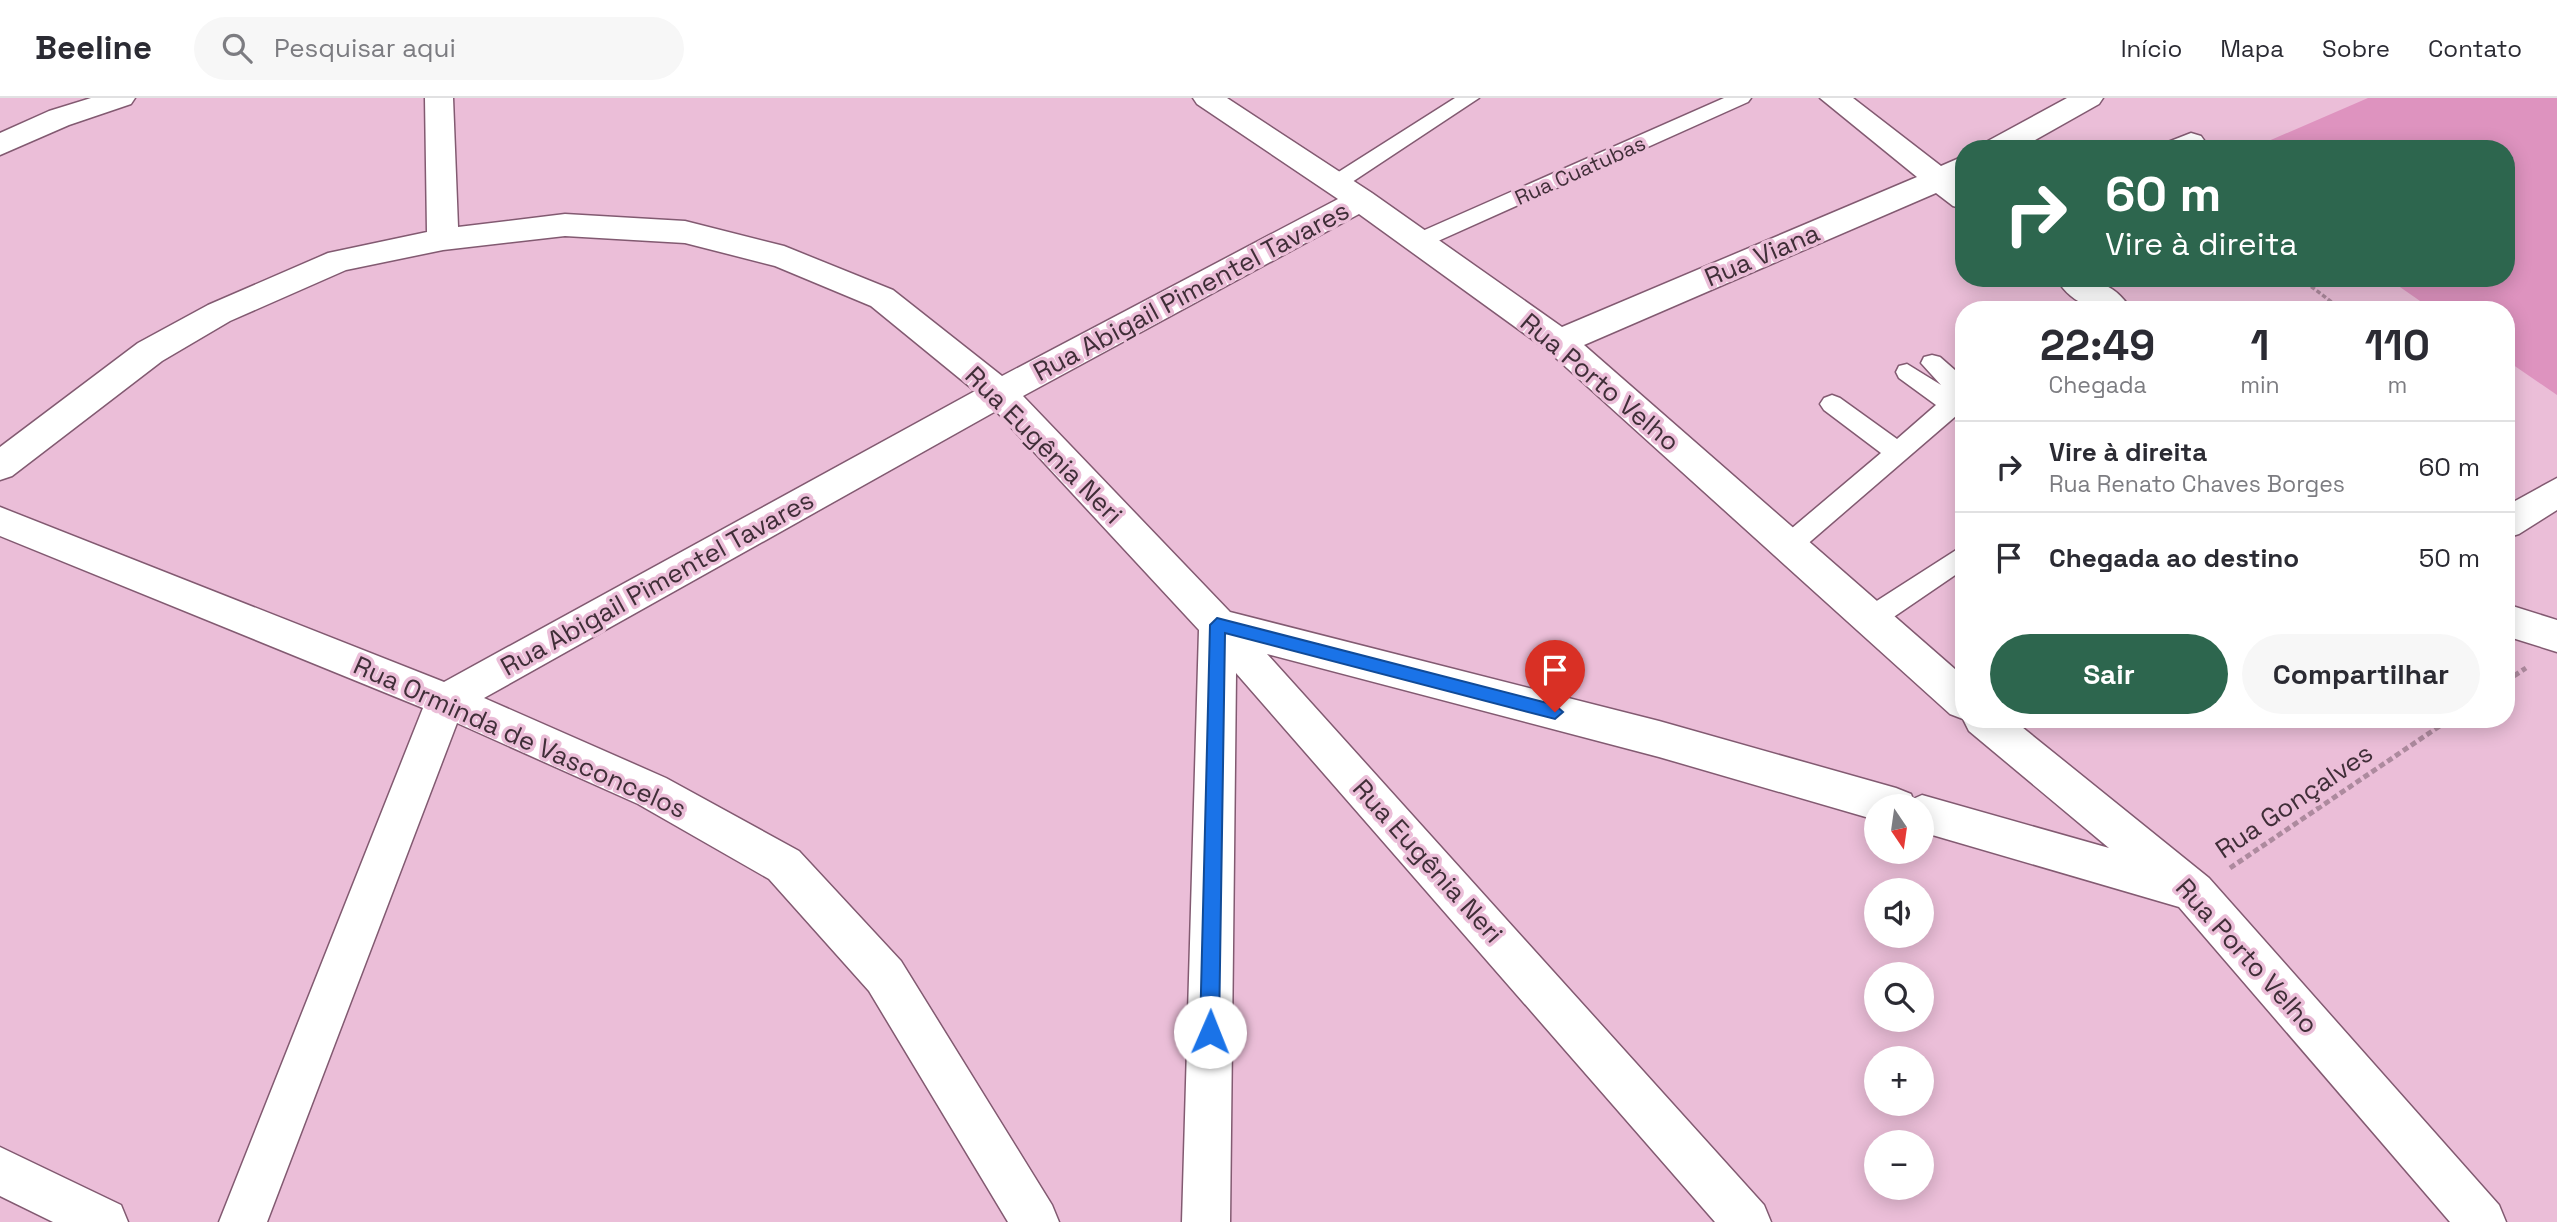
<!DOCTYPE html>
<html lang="pt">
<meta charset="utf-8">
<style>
:root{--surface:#fff;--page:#f7f7f7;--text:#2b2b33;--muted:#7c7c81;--line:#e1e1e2;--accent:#2d664e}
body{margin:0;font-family:"Space Grotesk",sans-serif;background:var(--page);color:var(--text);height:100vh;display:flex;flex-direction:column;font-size:26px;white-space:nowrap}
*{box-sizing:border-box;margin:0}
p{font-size:23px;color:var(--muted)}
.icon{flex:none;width:38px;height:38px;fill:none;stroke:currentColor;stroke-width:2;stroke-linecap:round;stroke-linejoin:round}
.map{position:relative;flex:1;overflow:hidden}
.drawer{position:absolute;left:1955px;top:203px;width:560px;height:427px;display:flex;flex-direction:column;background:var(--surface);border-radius:28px;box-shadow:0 4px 18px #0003}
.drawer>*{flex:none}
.top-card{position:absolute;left:1955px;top:42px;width:560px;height:147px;border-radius:28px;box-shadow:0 4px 18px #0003;background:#2d664e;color:#fff;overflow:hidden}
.needle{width:46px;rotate:167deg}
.fabs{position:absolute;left:1864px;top:696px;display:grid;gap:14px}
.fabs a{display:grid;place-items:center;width:70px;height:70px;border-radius:50%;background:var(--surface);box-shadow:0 4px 18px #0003;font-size:35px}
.pin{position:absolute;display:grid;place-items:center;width:60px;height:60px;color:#fff;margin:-72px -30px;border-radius:50% 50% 50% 0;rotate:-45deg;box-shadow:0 0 7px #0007}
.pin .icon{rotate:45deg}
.me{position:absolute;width:77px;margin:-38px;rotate:1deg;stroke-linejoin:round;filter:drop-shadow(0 0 5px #0008)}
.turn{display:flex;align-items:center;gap:24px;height:147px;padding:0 35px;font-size:32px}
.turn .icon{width:91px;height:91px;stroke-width:2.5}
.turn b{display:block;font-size:49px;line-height:60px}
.eta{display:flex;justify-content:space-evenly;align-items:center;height:119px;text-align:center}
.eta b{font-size:42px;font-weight:700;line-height:49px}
.cta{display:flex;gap:14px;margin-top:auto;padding:14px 35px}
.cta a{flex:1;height:80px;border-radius:42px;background:var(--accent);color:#fff;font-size:28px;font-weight:700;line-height:80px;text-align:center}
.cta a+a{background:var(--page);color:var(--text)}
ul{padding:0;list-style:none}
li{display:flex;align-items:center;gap:21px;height:91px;padding:0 35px;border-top:2px solid var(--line)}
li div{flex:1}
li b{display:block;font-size:26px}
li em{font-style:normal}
header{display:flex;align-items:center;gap:42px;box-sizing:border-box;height:98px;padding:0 35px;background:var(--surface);border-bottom:2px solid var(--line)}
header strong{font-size:33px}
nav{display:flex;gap:38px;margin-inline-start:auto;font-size:24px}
.search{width:490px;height:63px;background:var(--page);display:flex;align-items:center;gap:18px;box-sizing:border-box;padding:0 24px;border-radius:38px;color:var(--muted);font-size:26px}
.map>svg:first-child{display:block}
.green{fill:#de93bf}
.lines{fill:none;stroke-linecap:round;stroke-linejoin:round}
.lane-casing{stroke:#825a71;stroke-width:3}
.street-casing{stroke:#825a71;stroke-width:3}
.path-far1{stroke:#ad8a9e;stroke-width:3.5;stroke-dasharray:4.5 2.5;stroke-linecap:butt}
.path{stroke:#ad8a9e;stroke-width:5;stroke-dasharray:6 3.5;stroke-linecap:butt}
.lane{fill:#fff;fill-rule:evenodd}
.street{fill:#fff;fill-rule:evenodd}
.route{fill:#1a73e8;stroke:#114b97;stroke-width:2}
.labels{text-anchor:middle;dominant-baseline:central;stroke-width:7;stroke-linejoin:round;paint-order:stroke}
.far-street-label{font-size:21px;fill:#402e38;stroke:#ebbed8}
.street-label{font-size:26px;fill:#402e38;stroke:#ebbed8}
</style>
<header>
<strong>Beeline</strong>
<div class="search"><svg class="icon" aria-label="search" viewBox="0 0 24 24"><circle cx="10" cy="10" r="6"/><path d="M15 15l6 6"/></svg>Pesquisar aqui</div>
<nav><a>Início</a><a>Mapa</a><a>Sobre</a><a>Contato</a></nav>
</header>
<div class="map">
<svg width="2557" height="1124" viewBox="0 0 2557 1124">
<rect width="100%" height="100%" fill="#ebbed8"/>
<path class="green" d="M2368,0H2557V297L2506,262V212H2433L2387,180H2506V51H2250Z"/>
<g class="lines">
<g class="lane-casing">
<path id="lane" d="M1455,0H1479L1343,90H1329L1326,85L1329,80Z
M1724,0H1751L1748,4L1427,148H1411L1408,143L1411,138Z
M1932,257L1940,259L1964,280V311L1797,455L1788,458L1779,455L1776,448L1779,441L1881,355L1824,312L1820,306L1824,300L1832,297L1840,300L1897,341L1936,307L1899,280L1896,274L1899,268L1907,266L1941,287L1921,265L1924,259Z
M1964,447V471L1879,529L1870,532L1861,529L1857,521L1861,513Z"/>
</g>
<g class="street-casing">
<path id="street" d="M91,0H135L131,6L69,27L0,57V35L49,13Z
M425,0H453L458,129L565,116L685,123L784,148L893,192L1002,278L1338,101L1197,6L1193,0H1227L1372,95L1562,229L1917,79L1820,0H1853L1941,68L1964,58V81L1960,83L1964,85V111L1953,108L1936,95L1584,247L1964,579V621H2012L2209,780L2499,1107L2506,1124H2450L2179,809L1922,734V709H1876V722L1659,659L1267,556L1764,1107L1771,1124H1715L1236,575L1230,1124H1182L1199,532L996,313L484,600L666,680L799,753L901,863L1052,1107L1059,1124H1008L869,893L769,781L638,706L457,625L267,1124H219L423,610L0,438V409L444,584L975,293L871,208L775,168L685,145L565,138L443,152L346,172L230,223L162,263L12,378L0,382V349L138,245L208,207L328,155L427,134ZM1359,116L1547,252L1950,616L1963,621L1969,633L2109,750L1922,697L1913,701L1911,696L1896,690L1659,623L1230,514L1023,298Z
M2067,0H2103L2099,6L2019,51H1981L1986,44Z
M2191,35L2201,38L2206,45L2202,51H2163L2168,44Z
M2056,180C2087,180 2114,182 2131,212C2100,212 2074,211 2056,180Z
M2557,380V412L2519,436L2506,440V408Z
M2506,506L2557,522V554L2506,538Z
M0,1049L121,1107L128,1124H53L0,1098Z"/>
</g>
<path class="path-far1" d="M2300,180L2342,212"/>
<path class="path" d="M2506,583L2526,570
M2230,770L2450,621"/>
<use href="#lane" class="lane"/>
<use href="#street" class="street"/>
</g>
<path class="route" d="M1217,520L1555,607L1563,614L1555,621L1225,535L1219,934L1216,940L1210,943L1203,940L1200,934L1210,527Z"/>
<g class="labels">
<g class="far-street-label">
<text transform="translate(1580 72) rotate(-24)">Rua Cuatubas</text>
</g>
<g class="street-label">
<text transform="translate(1762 157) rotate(-23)">Rua Viana</text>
<text transform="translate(1191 193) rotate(-28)">Rua Abigail Pimentel Tavares</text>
<text transform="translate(1600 284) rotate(40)">Rua Porto Velho</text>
<text transform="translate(1044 347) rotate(45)">Rua Eugênia Neri</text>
<text transform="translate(657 485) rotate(-29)">Rua Abigail Pimentel Tavares</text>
<text transform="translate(520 639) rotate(24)">Rua Orminda de Vasconcelos</text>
<text transform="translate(2294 703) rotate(-34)">Rua Gonçalves</text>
<text transform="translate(1428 763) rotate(48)">Rua Eugênia Neri</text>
<text transform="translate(2247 858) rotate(48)">Rua Porto Velho</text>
</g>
</g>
</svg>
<div class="fabs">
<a><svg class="needle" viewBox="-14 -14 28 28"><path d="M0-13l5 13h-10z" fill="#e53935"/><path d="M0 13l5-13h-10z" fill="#7c7c81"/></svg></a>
<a><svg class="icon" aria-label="sound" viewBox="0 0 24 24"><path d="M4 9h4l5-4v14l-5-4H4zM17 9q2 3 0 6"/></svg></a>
<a><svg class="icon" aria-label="search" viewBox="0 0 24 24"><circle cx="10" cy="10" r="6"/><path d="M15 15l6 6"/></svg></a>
<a>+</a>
<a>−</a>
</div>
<div class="pin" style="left:1555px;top:614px;background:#d93025"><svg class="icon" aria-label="arrive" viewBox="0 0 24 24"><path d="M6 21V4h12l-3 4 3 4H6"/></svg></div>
<svg class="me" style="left:1210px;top:934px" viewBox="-20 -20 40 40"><circle r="19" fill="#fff"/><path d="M0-13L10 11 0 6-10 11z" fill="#1a73e8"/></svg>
<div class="top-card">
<div class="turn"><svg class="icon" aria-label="right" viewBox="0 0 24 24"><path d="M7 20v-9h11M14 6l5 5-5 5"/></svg><div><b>60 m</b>Vire à direita</div></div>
</div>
<section class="drawer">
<div class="eta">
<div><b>22:49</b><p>Chegada</p></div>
<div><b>1</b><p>min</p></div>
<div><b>110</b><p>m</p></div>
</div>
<ul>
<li><svg class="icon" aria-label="right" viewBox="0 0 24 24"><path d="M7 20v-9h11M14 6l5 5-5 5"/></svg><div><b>Vire à direita</b><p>Rua Renato Chaves Borges</p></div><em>60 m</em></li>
<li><svg class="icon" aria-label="arrive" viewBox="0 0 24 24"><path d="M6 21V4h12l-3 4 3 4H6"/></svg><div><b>Chegada ao destino</b></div><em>50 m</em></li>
</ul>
<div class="cta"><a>Sair</a><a>Compartilhar</a></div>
</section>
</div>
